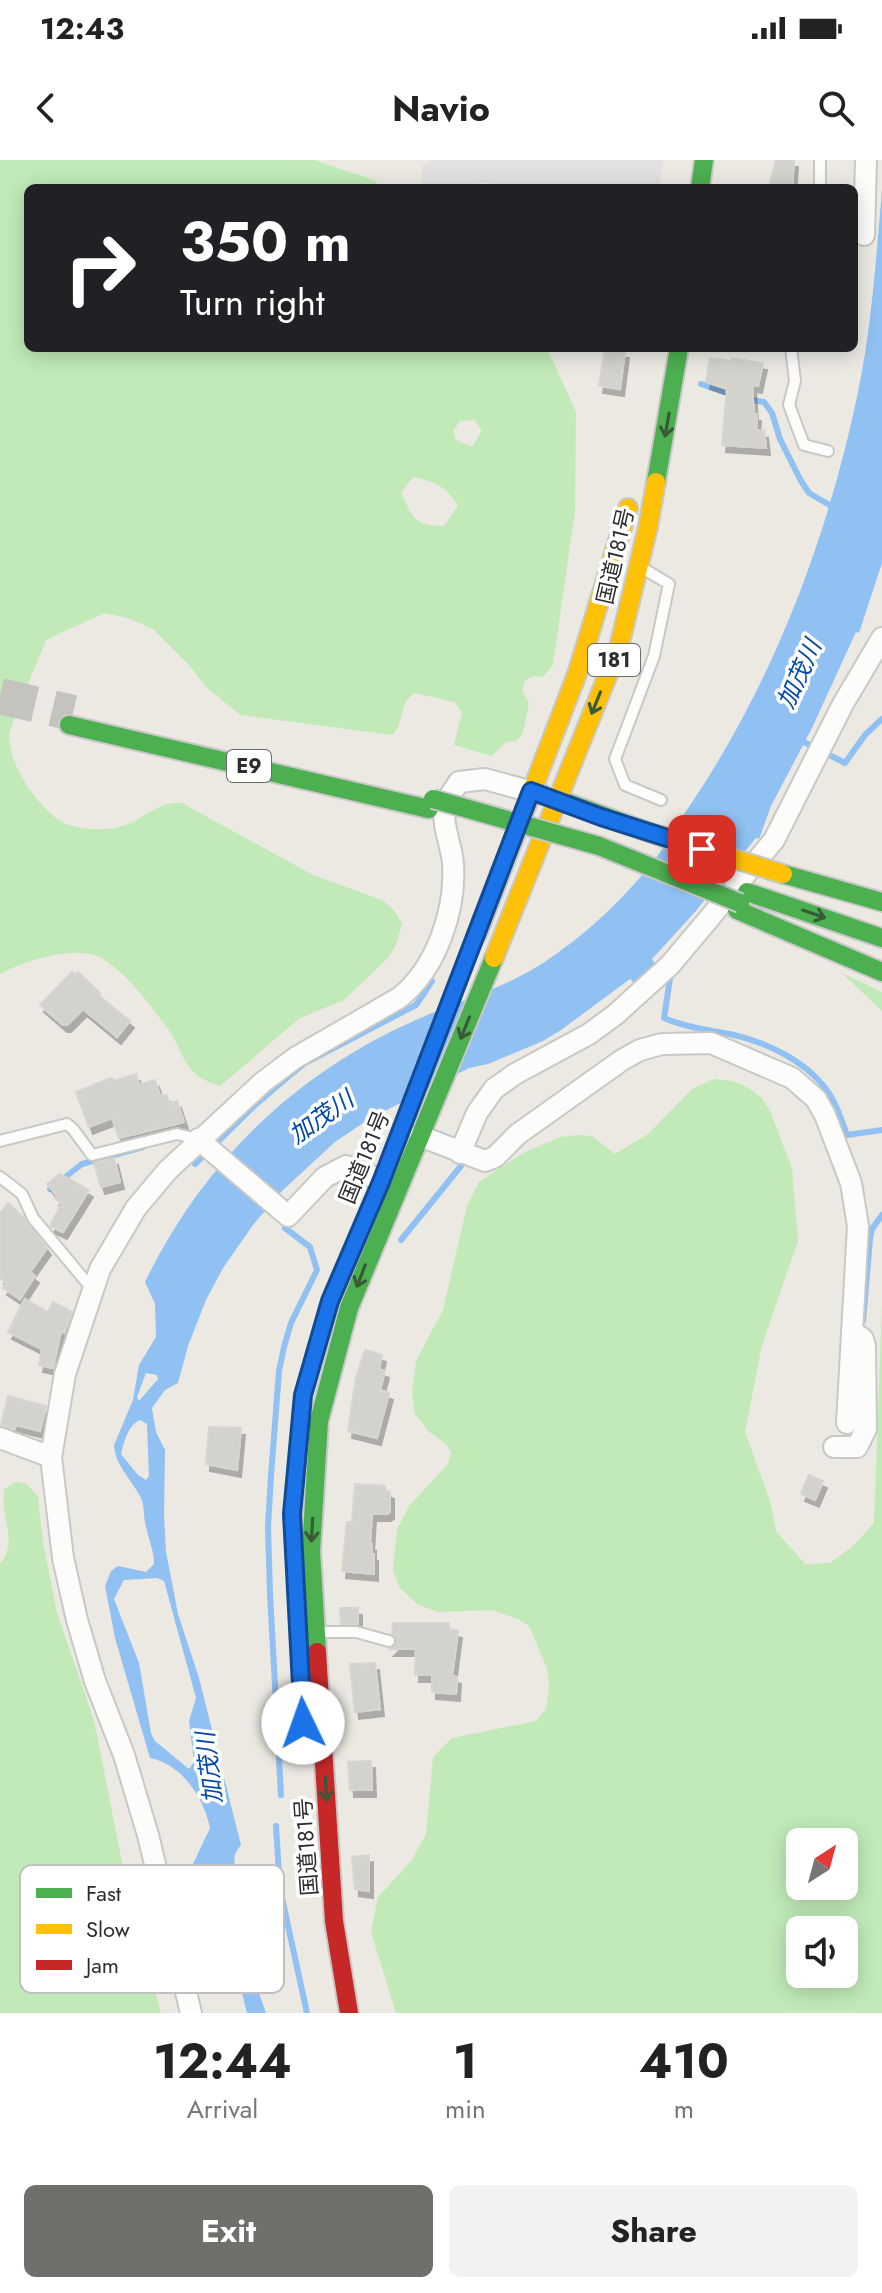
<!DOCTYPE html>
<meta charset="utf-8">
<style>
:root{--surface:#fff;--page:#f2f2f2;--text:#222;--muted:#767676;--accent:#706f6c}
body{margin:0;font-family:Jost,"Noto Sans JP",sans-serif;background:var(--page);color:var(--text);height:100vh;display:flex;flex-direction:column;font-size:30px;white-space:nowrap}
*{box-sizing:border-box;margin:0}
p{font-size:26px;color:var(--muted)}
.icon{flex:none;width:44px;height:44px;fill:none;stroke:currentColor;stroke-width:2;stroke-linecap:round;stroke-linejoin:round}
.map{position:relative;height:1853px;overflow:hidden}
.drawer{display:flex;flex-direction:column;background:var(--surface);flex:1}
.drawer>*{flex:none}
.hud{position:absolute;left:24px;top:24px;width:834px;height:168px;border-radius:12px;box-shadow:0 4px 20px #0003;background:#202124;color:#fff;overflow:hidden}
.needle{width:52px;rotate:36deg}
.fabs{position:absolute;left:786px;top:1668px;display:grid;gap:16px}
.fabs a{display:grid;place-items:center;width:72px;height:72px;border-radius:12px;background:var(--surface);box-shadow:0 4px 20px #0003;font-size:40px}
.pin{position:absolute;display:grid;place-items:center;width:68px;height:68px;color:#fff;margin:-34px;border-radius:16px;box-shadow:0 4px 12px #0006}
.me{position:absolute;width:88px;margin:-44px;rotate:357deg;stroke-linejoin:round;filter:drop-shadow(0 0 6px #0008)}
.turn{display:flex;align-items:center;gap:28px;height:168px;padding:0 24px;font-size:36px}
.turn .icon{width:104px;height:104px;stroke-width:2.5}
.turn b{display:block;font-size:56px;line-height:68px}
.eta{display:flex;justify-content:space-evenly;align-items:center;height:136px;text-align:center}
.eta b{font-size:48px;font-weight:700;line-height:56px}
.cta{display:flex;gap:16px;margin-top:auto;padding:16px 24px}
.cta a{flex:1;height:92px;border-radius:12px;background:var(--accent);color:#fff;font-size:32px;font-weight:700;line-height:92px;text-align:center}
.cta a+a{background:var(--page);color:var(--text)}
.status{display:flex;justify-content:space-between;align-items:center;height:56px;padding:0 40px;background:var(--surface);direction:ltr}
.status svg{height:22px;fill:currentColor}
header{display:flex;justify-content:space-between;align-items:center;height:104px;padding:0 24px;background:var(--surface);font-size:36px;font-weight:700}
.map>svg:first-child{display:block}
.industrial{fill:#e3e0e1}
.green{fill:#c1eab8;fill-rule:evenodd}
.water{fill:#90c1f2;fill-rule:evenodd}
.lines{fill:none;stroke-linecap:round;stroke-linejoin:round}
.stream{stroke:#90c1f2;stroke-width:6}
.building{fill:#d4d2cd;stroke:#d6d5ce;stroke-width:2;filter:url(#shadow)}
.highway-tunnel{stroke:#c5c3be;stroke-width:36;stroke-dasharray:36 18;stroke-linecap:butt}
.lane-casing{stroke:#c8c8c7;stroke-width:14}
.street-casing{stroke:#c8c8c7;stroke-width:24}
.fast-casing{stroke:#c8c8c7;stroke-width:22}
.slow-casing{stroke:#c8c8c7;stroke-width:22}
.jam-casing{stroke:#c8c8c7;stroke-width:22}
.lane{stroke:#fcfcfb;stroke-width:10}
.street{stroke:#fcfcfb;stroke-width:20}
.fast{stroke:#4caf50;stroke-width:18}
.slow{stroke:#ffc107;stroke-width:18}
.jam{stroke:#c62828;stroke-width:18}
.fast-bridge-casing{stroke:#c8c8c7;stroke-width:22;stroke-linecap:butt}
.slow-bridge-casing{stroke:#c8c8c7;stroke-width:22;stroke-linecap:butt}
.fast-bridge{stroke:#4caf50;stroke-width:18}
.slow-bridge{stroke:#ffc107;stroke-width:18}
.oneway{stroke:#385a39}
.route-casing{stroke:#114b97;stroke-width:20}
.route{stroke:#1a73e8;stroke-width:14}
.labels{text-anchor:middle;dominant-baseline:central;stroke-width:7;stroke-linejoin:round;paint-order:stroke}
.shield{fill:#fff;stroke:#6c6c6c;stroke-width:2}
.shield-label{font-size:20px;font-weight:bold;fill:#2d2d2d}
.street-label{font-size:22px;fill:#2d2d2d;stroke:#fff}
.water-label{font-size:24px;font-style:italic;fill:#0148ac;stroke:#fff}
.key{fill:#fff;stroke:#c0c0c0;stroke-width:2}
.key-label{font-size:22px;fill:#2d2d2d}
</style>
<div class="status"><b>12:43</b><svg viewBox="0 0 49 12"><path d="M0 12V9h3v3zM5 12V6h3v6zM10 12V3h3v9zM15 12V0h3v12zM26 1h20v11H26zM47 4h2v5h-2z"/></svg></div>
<header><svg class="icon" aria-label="back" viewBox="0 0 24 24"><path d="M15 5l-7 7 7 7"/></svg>Navio<svg class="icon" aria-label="search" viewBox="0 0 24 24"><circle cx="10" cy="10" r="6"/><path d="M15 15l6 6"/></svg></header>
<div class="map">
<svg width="882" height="1853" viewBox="0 0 882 1853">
<defs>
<filter id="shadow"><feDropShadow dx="4" dy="7" stdDeviation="0" flood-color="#0004"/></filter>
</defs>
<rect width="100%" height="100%" fill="#ebe9e2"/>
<path class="industrial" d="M432,0H663L659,28H527L481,22L469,28H422V6Z"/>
<path class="green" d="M0,0H314L374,20L382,28H28V188H547L576,252L575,351L553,505L543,517L534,516L525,520L522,530L529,543L523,573L516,581C504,580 500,589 491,596L454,585L462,552L454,542L415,533C398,542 405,564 392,575L240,555L205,526L189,505L153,469L128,458L104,453L46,480C40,497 9,566 9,578C11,608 36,644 60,661C73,669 99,671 114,668C139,665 156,640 182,643L313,715L382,740L394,750L402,764L396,785L388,798L344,840L300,858L220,926C186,915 188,904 172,875C166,865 157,855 150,845C135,827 122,810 101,798C75,784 24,801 0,814ZM474,260L482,271L472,287L456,280L453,271L460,261ZM413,317C437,323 445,325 458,346L444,366C413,366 414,358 401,333Z
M842,813L882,832V851Z
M714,919L732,921L747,927L761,937L769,949L792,1008L798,1081L762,1185L745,1272L770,1341L776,1371L805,1404L830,1403L854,1385L874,1363L882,1144V1853H396L371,1772L378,1737L412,1700L426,1674L433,1597L452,1578L536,1561L546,1549L549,1527L547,1508L529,1466L518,1459L492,1450L439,1452L418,1445L400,1428L393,1411L397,1369L410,1345L448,1304L451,1292L446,1284L428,1271L415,1254L412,1233L416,1201L443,1150L467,1046L479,1022L523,993L560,977L578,975L592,976L615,994L648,974L692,929ZM800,1682H844V1726H800ZM800,1770H844V1814H800Z
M16,1322L27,1324L38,1337L43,1382L57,1453L94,1560L127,1728L161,1853H0V1404C19,1382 0,1358 4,1329Z"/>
<path class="water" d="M882,30V403L859,473L856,472L812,568L771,646L759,679L756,678L695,752L652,799L661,812L641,830L630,819L561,870L543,881L488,904L469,908L369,959L335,982L282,1031L253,1065L223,1108L206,1140L188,1186L178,1223L165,1230L152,1248L156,1272L165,1290L164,1355L166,1392L178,1454L199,1518L241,1685C234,1693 233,1698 236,1709L250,1717L254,1732L240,1741L230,1760C232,1773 242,1790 252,1799C258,1805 262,1806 266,1813L258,1830L266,1853H247L241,1829L212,1816L182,1712L193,1704L210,1668C204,1638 182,1604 150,1598L115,1478L105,1426L111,1411L118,1406L146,1412L154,1404C154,1390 149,1381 146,1367C143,1357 145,1345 140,1336C131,1319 115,1305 114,1285L133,1240L139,1205L156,1177L155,1144L145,1122C202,1004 295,913 416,860C460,840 509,827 549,799C593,769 633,730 664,687C671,677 676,666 682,657C770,531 827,382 858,232C872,165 876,97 882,30ZM146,1213L157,1215L158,1219L139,1241L137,1237ZM140,1260L147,1264L149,1316L146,1320L138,1315L121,1294C124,1282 128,1265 140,1260ZM157,1418L164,1421L196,1538L189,1561L194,1602L189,1609L155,1581L151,1573L139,1503L114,1439L124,1420ZM204,1721C224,1731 218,1756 224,1773C229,1786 235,1798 239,1811L235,1816C229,1815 221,1813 217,1808C207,1799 215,1788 213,1777C209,1760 195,1737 204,1721Z"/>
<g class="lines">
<path class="stream" d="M701,224L732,235
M746,239L764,242L772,253L780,279L801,321L809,333L833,347
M800,580L845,603L865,575L882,559
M665,815L670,819L664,858C685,867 707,870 730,874C767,882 809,902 830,935C838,947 842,962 847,975L882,970
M195,1004L254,946L289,916L305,903L416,845L432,821
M50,1029L82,1004L143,987
M401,1080L461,1006
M863,1161L870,1079L872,1069L882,1055
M281,1635L270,1434L268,1367L271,1316L279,1211L284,1187L291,1163L317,1110L310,1087L285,1068
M276,1666L280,1729L307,1853"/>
</g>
<path class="building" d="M776,0H794L792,28H769Z
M605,188L625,191L620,229L599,226Z
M710,198L731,201L732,198L763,203L758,226L752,225L754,254H757L756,270L764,271L766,288L722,285L727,229L706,222Z
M72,812L75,815L78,812L100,833L98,835L130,861L117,877L83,849L67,865H63L40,845Z
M136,914L139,925L155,920L160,936L167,935L169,944L177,941L184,962L119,978L112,958L89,967L76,932L111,918L114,921Z
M114,998L120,1022L101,1027L94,1003Z
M60,1014L89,1030L63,1072L50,1066L62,1043L55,1039L57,1036L47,1024Z
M8,1043L24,1058L47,1088L30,1112L35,1116L20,1139L3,1128L6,1123L0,1118V1053Z
M25,1139L48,1152L53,1142L72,1152L64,1173L61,1171L53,1208L39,1205L42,1189L8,1172Z
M365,1190L382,1195L379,1209L385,1211L380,1230L389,1233L377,1278L348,1271L356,1218Z
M8,1236L46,1246L40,1271L16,1265L14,1270L1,1265Z
M209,1267L241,1268L237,1310L206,1304Z
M809,1315L823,1321L815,1340L801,1334Z
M355,1324L385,1326V1330L390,1332V1352L387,1354H372L370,1384H372V1394H374V1414L342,1411L347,1362H352Z
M340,1448H358V1464H341Z
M393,1463H449V1469L458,1471L452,1516L457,1517L456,1534L432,1532V1515H415L416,1489H390L397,1482L392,1474Z
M375,1503L380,1549L355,1552L350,1504Z
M371,1601L372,1630H350L348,1602Z
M369,1695V1731L355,1729L352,1697Z"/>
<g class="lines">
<path class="highway-tunnel" d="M0,536L73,553"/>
<g class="lane-casing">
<path id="lane" d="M820,28V0
M791,188L795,221L789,245L804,285L828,291
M644,409L669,424L654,496L615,599L625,625L661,640
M0,981L67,964L73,969L92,995L177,974L198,979
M0,1017L22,1034L33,1058L93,1130
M322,1472H356L389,1481"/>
</g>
<g class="street-casing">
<path id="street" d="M864,75L866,0
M420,976L485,1001L495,997L518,974L622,900L640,890L662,884L711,883L792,918L816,939L825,955L851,1023L858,1066L847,1263
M198,979L288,1056L325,1017L346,1006L364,1012L396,1031
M460,993L477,953L494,929L515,914L589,874L615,855L670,805L707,761L774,680L843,544L882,478
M0,1278L51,1297
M834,1287H857L866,1269L865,1186L863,1179L852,1171
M191,1853L148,1675L124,1595L95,1521L77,1460L63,1398L51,1297L65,1214L100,1109L136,1048L168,1010L263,922L295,898L399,838C436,809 456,751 453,704C452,685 440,663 446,643C449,636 455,628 459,622L485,619L540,634"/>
</g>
<g class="fast-casing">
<path id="fast" d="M700,28L704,0
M656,322L679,188
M69,565L429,649
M557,639L648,672
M783,714L882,742
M747,732L882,778
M737,750L882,812
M317,1492L311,1391L319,1261L349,1148L494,798"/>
</g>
<g class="slow-casing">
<path id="slow" d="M477,774L577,514L628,348
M494,798L619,487L648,367L656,322"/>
</g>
<g class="jam-casing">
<path id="jam" d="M317,1492L334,1761L349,1853"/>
</g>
<use href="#lane" class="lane"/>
<use href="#street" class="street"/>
<use href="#fast" class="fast"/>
<use href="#slow" class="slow"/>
<use href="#jam" class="jam"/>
<g class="fast-bridge-casing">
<path id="fast-bridge" d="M433,639L599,686L740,743"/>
</g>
<g class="slow-bridge-casing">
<path id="slow-bridge" d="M648,672L783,714"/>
</g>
<use href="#fast-bridge" class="fast-bridge"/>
<use href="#slow-bridge" class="slow-bridge"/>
</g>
<defs><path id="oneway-shaft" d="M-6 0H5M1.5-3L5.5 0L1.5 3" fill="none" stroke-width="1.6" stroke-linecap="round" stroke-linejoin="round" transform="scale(2)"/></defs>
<g class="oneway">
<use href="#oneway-shaft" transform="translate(667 265) rotate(100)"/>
<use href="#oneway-shaft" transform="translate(596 543) rotate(112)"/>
<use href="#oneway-shaft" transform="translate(814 754) rotate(19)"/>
<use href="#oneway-shaft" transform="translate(465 868) rotate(112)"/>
<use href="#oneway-shaft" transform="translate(361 1116) rotate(111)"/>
<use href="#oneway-shaft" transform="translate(312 1370) rotate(93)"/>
<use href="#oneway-shaft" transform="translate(326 1629) rotate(87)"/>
</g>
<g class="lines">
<g class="route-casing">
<path id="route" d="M303,1563L292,1354L303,1235L330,1141L381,1022L531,631L601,657L702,689"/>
</g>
<use href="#route" class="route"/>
</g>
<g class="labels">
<g class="shield">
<rect x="588" y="484" width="52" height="32" rx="6"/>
<rect x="227" y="590" width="44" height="32" rx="6"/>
</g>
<g class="shield-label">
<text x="614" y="500">181</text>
<text x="249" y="606">E9</text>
</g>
<g class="street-label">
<text transform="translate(615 396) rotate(-77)">国道181号</text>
<text transform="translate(364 997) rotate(-68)">国道181号</text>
<text transform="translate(306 1687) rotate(-94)">国道181号</text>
</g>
<g class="water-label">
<text transform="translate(799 514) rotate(-66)">加茂川</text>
<text transform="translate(321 957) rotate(-35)">加茂川</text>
<text transform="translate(209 1608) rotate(-97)">加茂川</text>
</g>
</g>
<rect x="20" y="1705" width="264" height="128" rx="12" class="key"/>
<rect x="36" y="1728" width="36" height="10" fill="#4caf50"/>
<rect x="36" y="1764" width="36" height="10" fill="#ffc107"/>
<rect x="36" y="1800" width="36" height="10" fill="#c62828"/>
<g class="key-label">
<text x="86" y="1741">Fast</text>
<text x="86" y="1777">Slow</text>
<text x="86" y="1813">Jam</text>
</g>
</svg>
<div class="fabs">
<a><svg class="needle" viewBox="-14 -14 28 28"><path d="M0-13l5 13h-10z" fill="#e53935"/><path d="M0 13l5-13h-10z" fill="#767676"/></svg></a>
<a><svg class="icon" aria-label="sound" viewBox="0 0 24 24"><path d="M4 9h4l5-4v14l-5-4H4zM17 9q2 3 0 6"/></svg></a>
</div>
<div class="pin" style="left:702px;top:689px;background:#d93025"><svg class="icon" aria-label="arrive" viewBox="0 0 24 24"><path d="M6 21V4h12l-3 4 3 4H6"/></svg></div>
<svg class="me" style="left:303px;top:1563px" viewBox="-20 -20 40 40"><circle r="19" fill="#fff"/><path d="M0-13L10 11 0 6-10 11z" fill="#1a73e8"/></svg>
<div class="hud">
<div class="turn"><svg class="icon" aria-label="right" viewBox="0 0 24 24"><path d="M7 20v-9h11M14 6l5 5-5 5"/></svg><div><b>350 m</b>Turn right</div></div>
</div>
</div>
<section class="drawer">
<div class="eta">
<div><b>12:44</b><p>Arrival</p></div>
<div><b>1</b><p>min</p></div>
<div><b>410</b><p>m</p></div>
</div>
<div class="cta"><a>Exit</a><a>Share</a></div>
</section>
